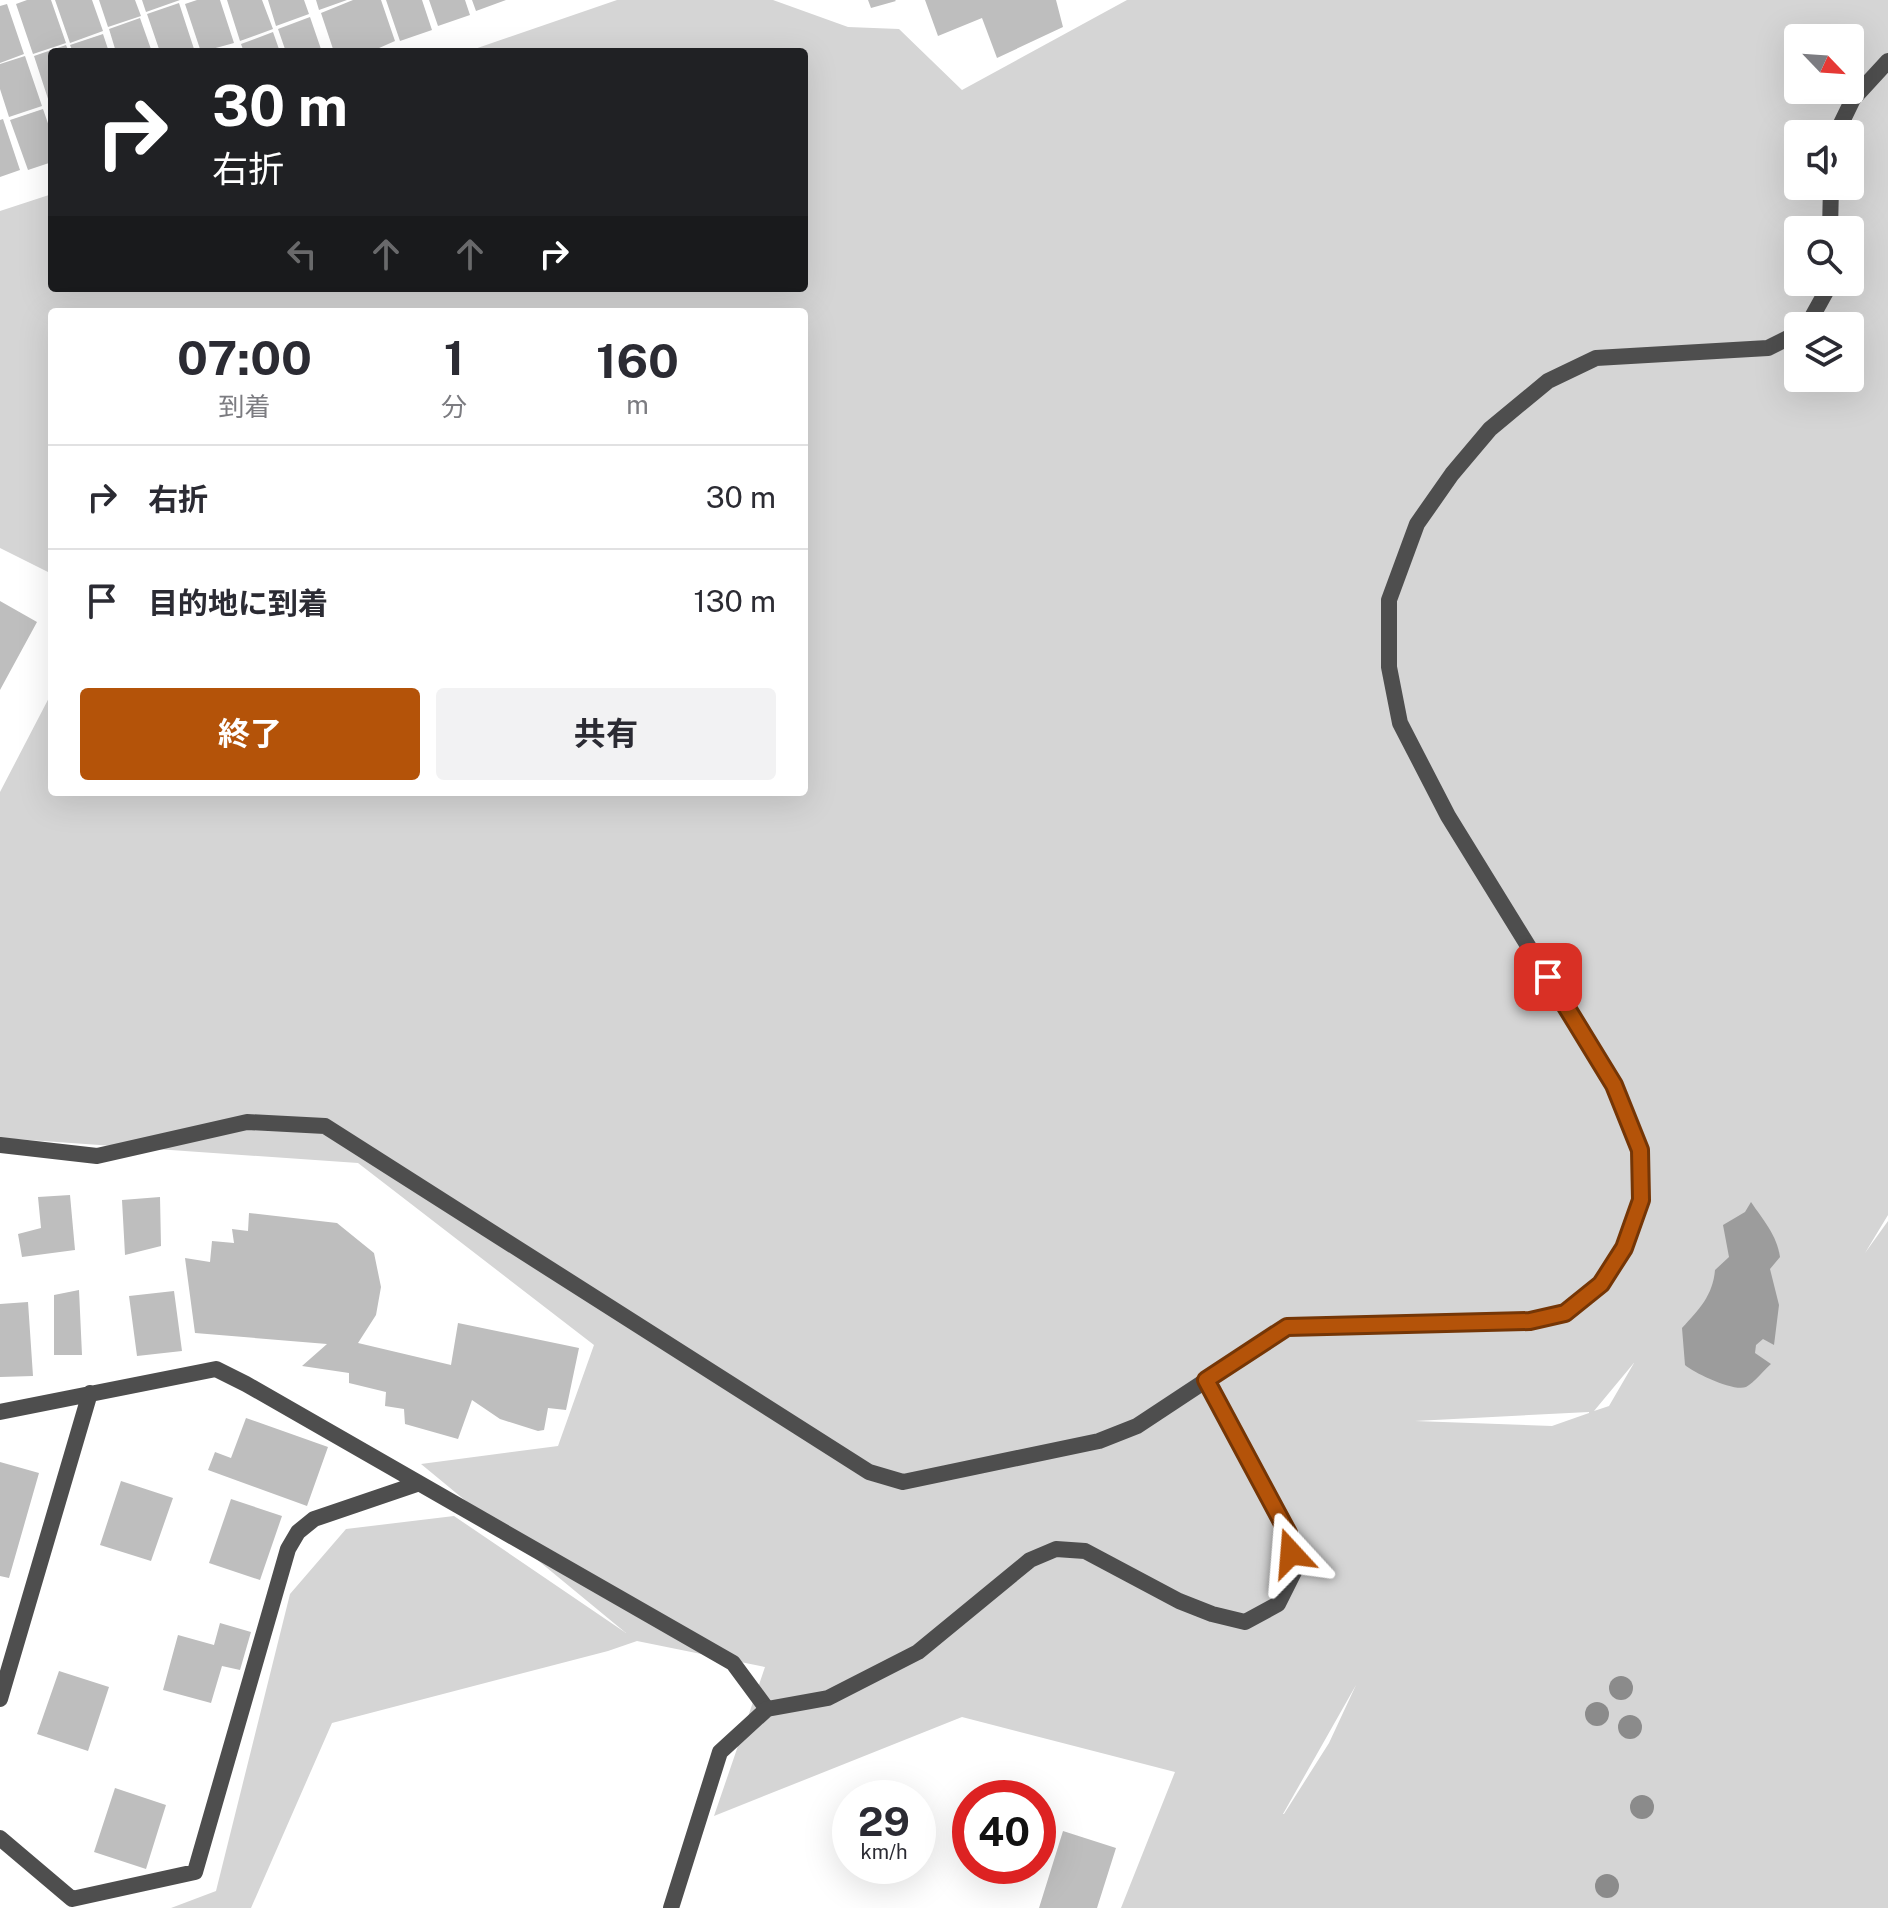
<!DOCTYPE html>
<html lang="ja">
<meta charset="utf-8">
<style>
:root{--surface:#fff;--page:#f2f2f3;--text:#2b2b33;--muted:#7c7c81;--line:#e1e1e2;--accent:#b45309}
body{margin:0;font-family:"Public Sans","Noto Sans JP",sans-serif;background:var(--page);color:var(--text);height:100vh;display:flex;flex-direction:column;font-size:30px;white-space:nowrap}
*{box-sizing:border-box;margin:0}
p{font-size:26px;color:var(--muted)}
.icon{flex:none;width:44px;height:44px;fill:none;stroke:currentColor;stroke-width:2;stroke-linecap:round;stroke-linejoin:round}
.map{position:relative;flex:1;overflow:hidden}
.side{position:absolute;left:48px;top:308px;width:760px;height:488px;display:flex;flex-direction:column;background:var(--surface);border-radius:8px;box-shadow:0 8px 32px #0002}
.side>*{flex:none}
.top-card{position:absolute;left:48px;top:48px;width:760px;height:244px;border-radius:8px;box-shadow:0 8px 32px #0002;background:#202124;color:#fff;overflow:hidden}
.needle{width:52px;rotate:115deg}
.fabs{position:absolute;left:1784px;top:24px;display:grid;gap:16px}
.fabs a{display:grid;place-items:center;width:80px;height:80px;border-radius:8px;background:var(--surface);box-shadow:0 8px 32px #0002;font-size:40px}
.speed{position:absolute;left:832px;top:1780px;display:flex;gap:16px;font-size:40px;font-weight:700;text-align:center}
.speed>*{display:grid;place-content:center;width:104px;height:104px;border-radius:50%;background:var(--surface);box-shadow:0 8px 32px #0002;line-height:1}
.speed small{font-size:20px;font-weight:400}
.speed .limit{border:12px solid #d22;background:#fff;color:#111}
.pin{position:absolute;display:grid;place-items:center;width:68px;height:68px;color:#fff;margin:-34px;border-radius:16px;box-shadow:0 4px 12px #0006}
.me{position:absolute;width:88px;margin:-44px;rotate:341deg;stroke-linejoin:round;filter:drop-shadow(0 0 6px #0008)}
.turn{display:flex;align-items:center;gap:28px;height:168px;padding:0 32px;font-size:36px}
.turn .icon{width:104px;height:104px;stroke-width:2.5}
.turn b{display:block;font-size:56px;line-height:68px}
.lanes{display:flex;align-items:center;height:76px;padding:0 32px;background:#0003;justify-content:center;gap:40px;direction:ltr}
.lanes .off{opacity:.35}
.eta{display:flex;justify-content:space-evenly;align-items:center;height:136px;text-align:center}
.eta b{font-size:48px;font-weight:700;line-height:56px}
.primary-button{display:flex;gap:16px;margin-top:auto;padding:16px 32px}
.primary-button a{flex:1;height:92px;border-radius:8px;background:var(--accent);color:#fff;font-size:32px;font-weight:700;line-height:92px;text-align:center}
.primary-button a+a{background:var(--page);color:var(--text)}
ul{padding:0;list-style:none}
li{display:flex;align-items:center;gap:24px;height:104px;padding:0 32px;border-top:2px solid var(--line)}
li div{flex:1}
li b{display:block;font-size:30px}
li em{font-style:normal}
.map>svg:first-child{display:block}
.green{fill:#d5d5d5;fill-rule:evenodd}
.water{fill:#9c9c9c}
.building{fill:#bebebe}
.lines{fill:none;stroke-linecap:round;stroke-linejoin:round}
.minor{stroke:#4e4e4e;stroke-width:16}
.tertiary{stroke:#4e4e4e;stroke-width:16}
.tree{fill:#8b8b8b}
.route-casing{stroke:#753606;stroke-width:20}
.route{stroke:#b45309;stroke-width:14}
</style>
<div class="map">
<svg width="1888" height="1908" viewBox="0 0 1888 1908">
<rect width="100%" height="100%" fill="#fff"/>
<path class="green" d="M617,0H773L848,27L899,29L962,90L1127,0H1888V1215L1865,1253L1888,1221V1908H1121L1175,1772L962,1717L714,1816L765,1667L637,1641L608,1651L332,1723L251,1908H171L216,1891L290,1594L346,1529L454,1516L626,1633L421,1464L558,1446L594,1345L358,1163L0,1138V792L52,692V792H804V312H52V574L0,548V211L52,194V288H804V52H466ZM1798,38H1850V90H1798ZM1798,134H1850V186H1798ZM1798,230H1850V282H1798ZM1798,326H1850V378H1798ZM1634,1363L1609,1406L1594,1411L1633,1364ZM1589,1413L1552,1426L1415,1421L1589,1412ZM1356,1685L1329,1743L1284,1814H1283Z"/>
<path class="water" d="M1751,1202C1763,1220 1777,1235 1780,1257L1770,1269L1779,1305L1774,1345L1763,1339L1756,1345L1755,1353L1771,1364C1764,1370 1754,1383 1746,1387C1734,1392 1694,1373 1685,1365L1682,1328C1699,1310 1713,1295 1715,1270L1729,1257L1723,1225L1745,1212Z"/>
<path class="building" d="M27,0H51L66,43L33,54L16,4Z
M55,0H92L103,31L70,43Z
M99,0H135L141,16L108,27Z
M142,0H180L146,12Z
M197,0H220L234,43L201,52L185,4Z
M227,0H262L273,29L240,41Z
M268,0H304L309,14L276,26Z
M316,0H347L319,10Z
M353,0H381L395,41L370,52H334L321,13Z
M386,0H422L432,30L400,41Z
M429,0H465L470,15L438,26Z
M472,0H506L476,11Z
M868,0H895L896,1L871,8Z
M925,0H1056L1063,27L997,58L982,18L938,36Z
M179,3L195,52H160L147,14Z
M7,4L24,54L0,63V6Z
M310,17L322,52H286L278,29Z
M140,18L152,52H116L109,29Z
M273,32L280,52H244L241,44Z
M103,34L109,52H73L70,45Z
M66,45L69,52H52L51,108L34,56Z
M25,56L42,106L9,117L0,89V64Z
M43,109L52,135V162L28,170L10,120Z
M3,119L20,170L0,177V120Z
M0,601L37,622L0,690Z
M70,1195L75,1250L22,1257L18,1234L41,1228L38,1197Z
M160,1197L161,1246L125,1255L122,1200Z
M249,1213L337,1223L374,1253L381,1287L376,1315L358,1343L451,1365L458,1323L579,1348L566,1410L548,1408L544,1430L538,1431L500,1419L472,1400L458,1439L405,1424L404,1409L385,1406L386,1392L349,1383V1373L302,1366L327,1344L195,1333L185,1258L210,1262L212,1241L234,1243L232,1229L248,1231Z
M79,1290L82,1355H54V1295Z
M174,1291L182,1351L137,1356L129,1296Z
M28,1302L33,1376L0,1377V1304Z
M246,1418L328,1447L307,1506L208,1470L215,1452L231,1458Z
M0,1462L39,1473L9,1578L0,1576Z
M121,1481L173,1498L151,1561L100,1545Z
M231,1499L282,1516L260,1580L209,1563Z
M220,1623L251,1632L240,1670L222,1666L211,1703L163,1690L178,1635L214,1645Z
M59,1671L109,1687L88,1751L37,1734Z
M115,1788L166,1805L146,1869L94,1852Z
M1063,1831L1116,1848L1097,1908H1039Z"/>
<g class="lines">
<path class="minor" d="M1836,134L1853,99L1888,61
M1830,230L1831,186
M1807,326L1828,288V282
M0,1145L97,1156L247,1122L325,1126L869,1472L903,1482L1099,1441L1137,1426L1287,1327L1530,1321L1565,1313L1601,1284L1624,1248L1641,1200L1640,1150L1614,1085L1448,816L1400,723L1389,667V600L1417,524L1452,474L1490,429L1548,381L1596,358L1768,348L1798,333
M0,1412L216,1369L246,1384L733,1663L767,1709
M0,1699L90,1393
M0,1838L72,1899L195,1872L288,1549L298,1532L314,1519L417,1484"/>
<path class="tertiary" d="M671,1908L720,1752L767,1709L828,1698L918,1652L1030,1560L1056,1549L1085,1551L1179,1601L1212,1614L1245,1622L1278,1604L1294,1572L1288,1533L1206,1380"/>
</g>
<g class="tree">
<circle cx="1621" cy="1688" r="12"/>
<circle cx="1597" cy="1714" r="12"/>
<circle cx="1630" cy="1727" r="12"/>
<circle cx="1642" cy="1807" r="12"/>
<circle cx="1607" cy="1886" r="12"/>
</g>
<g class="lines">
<g class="route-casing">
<path id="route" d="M1291,1553L1288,1533L1206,1380L1287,1327L1530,1321L1565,1313L1601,1284L1624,1248L1641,1200L1640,1150L1614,1085L1548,977"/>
</g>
<use href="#route" class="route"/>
</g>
</svg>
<div class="fabs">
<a><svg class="needle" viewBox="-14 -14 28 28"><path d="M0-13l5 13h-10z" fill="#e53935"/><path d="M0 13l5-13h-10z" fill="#7c7c81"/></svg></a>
<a><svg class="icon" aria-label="sound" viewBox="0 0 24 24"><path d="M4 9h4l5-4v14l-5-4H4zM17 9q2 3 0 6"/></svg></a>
<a><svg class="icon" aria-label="search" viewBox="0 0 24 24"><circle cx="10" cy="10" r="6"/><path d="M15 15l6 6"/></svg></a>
<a><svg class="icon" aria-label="layers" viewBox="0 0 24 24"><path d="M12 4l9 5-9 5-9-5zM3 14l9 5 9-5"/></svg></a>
</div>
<div class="speed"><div>29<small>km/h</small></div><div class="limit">40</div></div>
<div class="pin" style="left:1548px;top:977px;background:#d93025"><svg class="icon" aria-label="arrive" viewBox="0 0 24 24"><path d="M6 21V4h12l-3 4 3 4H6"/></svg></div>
<svg class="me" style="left:1291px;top:1553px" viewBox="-20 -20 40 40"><path d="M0-17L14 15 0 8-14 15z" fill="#b45309" stroke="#fff" stroke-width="4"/></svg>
<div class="top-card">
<div class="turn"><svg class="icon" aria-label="right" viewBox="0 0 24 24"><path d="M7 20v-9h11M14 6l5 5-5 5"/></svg><div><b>30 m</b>右折</div></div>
<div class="lanes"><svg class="icon off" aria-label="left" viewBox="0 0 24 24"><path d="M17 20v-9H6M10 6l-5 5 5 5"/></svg><svg class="icon off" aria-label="ahead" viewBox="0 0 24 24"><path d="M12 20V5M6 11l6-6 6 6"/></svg><svg class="icon off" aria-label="ahead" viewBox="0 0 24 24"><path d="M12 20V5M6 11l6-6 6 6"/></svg><svg class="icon" aria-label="right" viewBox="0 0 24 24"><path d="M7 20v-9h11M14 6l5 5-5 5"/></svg></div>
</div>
<section class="side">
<div class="eta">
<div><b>07:00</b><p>到着</p></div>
<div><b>1</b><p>分</p></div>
<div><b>160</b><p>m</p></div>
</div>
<ul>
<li><svg class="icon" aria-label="right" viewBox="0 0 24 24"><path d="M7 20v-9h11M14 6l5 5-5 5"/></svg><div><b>右折</b></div><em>30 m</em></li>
<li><svg class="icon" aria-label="arrive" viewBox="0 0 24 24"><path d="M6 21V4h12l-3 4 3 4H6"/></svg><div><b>目的地に到着</b></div><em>130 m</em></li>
</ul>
<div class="primary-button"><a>終了</a><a>共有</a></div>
</section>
</div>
